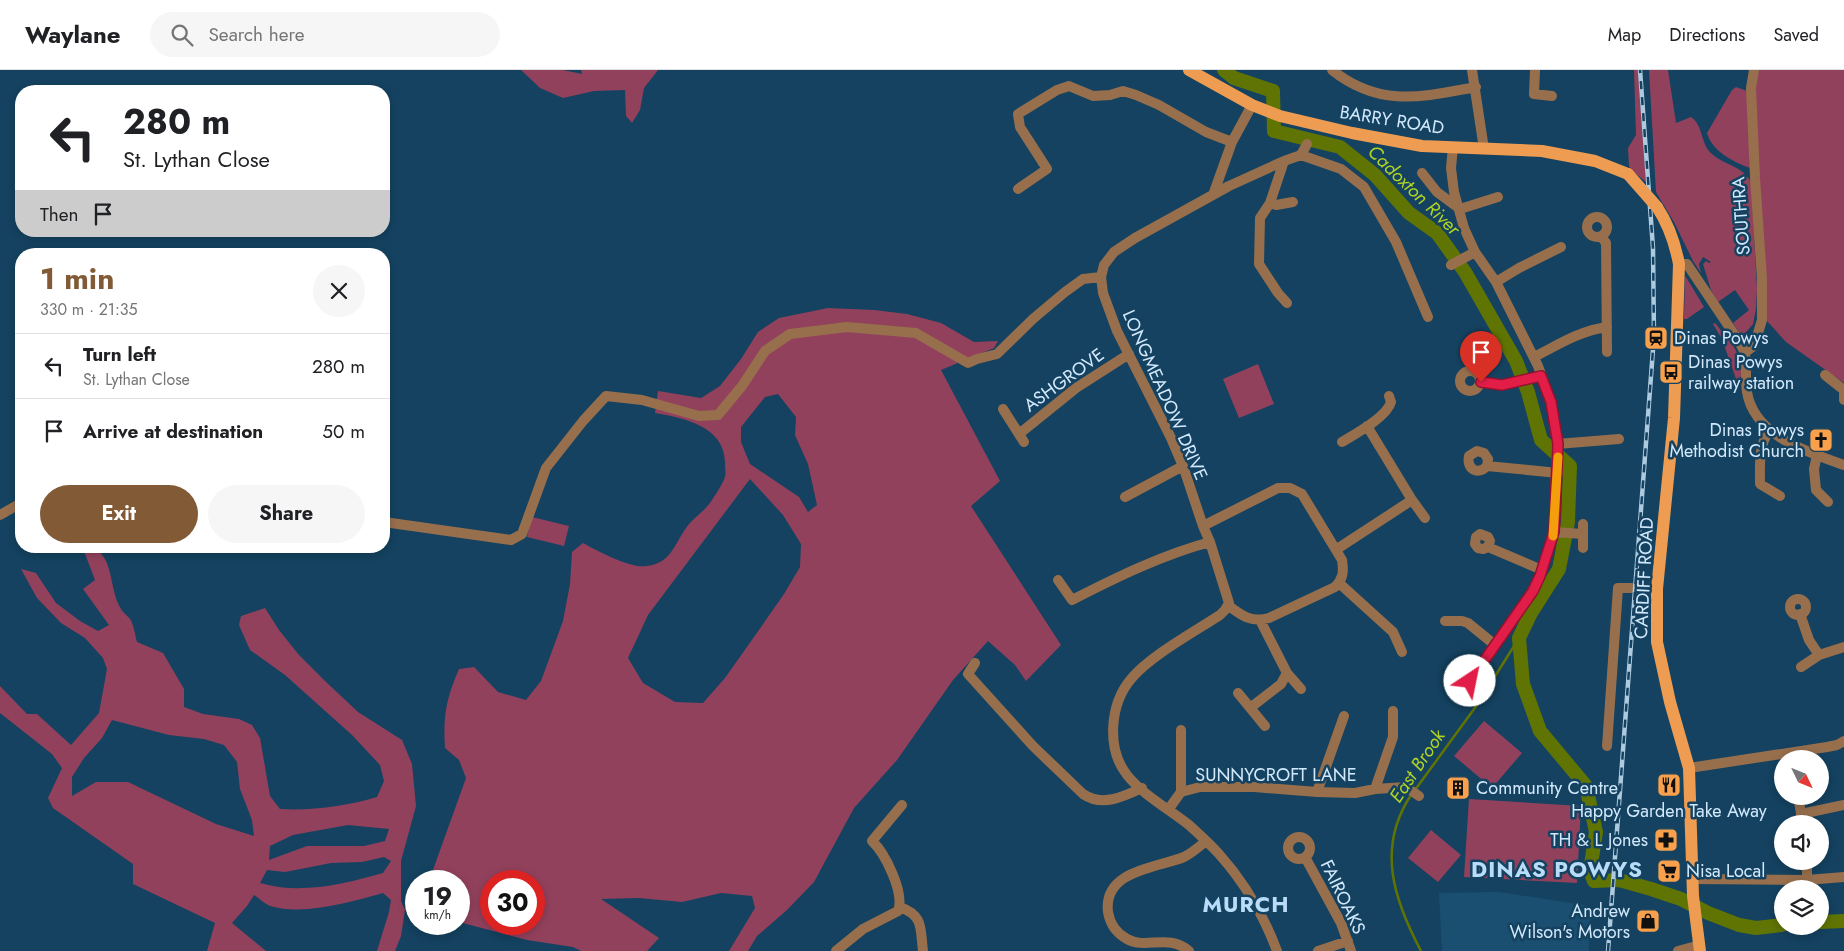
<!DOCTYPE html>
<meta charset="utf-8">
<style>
:root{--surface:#fff;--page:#f6f6f6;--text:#202124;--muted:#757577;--line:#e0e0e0;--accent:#825a36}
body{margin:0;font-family:Jost,sans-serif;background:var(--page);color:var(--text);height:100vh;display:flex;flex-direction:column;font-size:19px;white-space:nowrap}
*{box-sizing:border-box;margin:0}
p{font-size:16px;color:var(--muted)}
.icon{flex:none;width:28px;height:28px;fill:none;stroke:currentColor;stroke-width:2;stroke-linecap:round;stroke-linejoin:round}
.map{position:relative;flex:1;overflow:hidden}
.drawer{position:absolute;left:15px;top:178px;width:375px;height:305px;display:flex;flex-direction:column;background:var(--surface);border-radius:20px;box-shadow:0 2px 8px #0003}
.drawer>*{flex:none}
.hud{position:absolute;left:15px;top:15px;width:375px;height:152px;border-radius:20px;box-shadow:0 2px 8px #0003;background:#fff;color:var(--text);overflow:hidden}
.needle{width:32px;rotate:133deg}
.buttons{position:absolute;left:1774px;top:680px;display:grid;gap:10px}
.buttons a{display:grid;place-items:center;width:55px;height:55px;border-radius:50%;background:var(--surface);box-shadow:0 2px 8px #0003;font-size:25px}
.speed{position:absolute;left:405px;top:800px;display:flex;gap:10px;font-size:25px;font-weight:700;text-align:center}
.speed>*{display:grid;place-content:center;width:65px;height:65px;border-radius:50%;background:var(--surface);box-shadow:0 2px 8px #0003;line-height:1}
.speed small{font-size:12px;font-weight:400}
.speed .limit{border:8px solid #d22;background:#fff;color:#111}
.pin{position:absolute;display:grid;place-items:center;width:42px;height:42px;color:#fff;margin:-51px -21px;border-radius:50% 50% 50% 0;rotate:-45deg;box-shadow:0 0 5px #0007}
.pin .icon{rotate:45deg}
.me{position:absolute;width:55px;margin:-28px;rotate:34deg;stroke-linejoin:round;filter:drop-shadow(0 0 4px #0008)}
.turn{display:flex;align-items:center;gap:18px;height:105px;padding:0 25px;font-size:22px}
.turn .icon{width:65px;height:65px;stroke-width:2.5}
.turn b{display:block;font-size:35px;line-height:42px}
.then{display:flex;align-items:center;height:48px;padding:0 25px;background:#0003;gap:10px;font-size:19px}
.round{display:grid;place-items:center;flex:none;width:52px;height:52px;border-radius:26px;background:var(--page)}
.headline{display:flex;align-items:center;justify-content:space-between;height:85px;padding:0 25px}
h1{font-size:30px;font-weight:700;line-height:38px;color:var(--accent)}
.button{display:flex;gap:10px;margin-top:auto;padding:10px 25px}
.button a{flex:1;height:58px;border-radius:30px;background:var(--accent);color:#fff;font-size:20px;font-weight:700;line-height:58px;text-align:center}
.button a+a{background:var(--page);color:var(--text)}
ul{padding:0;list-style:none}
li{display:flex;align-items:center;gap:15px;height:65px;padding:0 25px;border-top:1px solid var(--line)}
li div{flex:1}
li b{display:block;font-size:19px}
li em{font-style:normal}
header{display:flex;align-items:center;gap:30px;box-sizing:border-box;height:70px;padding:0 25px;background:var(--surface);border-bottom:1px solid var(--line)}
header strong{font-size:24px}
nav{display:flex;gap:28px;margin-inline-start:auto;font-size:18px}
.search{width:350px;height:45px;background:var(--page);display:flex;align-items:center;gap:12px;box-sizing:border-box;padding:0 18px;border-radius:28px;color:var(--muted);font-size:19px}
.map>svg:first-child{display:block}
.built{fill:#1b4f71}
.green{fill:#92415c;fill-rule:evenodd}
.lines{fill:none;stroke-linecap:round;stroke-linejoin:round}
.stream{stroke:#607403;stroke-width:2.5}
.river{stroke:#607403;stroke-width:14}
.street{stroke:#976f4d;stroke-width:10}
.primary{stroke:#ed9c52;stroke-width:12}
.rail-casing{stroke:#aecadf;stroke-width:4.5}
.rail{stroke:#144260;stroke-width:2.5;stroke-dasharray:8;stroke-linecap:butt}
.primary-bridge{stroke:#ed9c52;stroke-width:12}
.route-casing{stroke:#92132f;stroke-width:12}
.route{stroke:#e11d48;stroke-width:9}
.slow{stroke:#f59e0b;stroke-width:9}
.labels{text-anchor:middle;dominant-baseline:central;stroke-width:5;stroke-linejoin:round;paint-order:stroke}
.street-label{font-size:18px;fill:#d2e9fc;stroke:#144260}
.poi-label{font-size:18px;fill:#d2e9fc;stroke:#144260;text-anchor:start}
.water-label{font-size:19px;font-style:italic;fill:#b0d224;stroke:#144260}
.district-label{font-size:22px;font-weight:bold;letter-spacing:1px;fill:#b9ddf8;stroke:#144260}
</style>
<header>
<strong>Waylane</strong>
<div class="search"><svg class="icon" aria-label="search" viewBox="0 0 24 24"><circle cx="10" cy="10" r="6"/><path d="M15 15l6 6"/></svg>Search here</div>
<nav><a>Map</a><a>Directions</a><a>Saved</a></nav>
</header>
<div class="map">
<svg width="1844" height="881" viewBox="0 0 1844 881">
<rect width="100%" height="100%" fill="#144260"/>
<path class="built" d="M1499,822L1590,836L1589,881H1442L1439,823Z"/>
<path class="green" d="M521,0H563L582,4L581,0H658L644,18L640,40L632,53L626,46L625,20L594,21L563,28L540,18Z
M1634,0H1638L1646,112L1631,100L1629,96L1628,78L1636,65Z
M1649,0H1668L1676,53L1691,47C1704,56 1700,74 1712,84C1724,95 1743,96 1751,112L1757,219L1756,239L1753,254L1742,267L1733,253L1749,240L1735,220L1718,232L1711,220L1703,194L1706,191L1709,193L1711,192L1703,187L1699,194L1701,203L1693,191L1674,152L1656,122Z
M1757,0H1844V313L1786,272L1767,251L1755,71L1754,11Z
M1736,17L1747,21L1750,98C1733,92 1712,81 1707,63L1732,20Z
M1685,207H1686L1704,237L1687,249H1684V246Z
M828,238L874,240L907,244L941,253L974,272L998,271L994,278L941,300L1000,411L971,436L1061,575L1026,611L1015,595L988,571L953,610L897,690L854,738L814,812L787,840L757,866L748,881H729L755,838L752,826L721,823L682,832L639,828L601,829L659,868L647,881H581L573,877L527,870L459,852V811H429L466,708L459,690L445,678C443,646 446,629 459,599L474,597L498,622L526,630L541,611L563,551L570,514L572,482L583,473C598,481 631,499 647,496C671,493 674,475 686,458C693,448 705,441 712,430C716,424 722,415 725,407C726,403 725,397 725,392C724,356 684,348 655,343L658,321L701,328L720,316L741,289L758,262L779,248ZM778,324L796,347L795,365L808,394L817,435L808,442L799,427L750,394L741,372V357L765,327ZM750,409L783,445L801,474L800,497L784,524L754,567L725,608L703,633L675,632L643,613L628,588L648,545ZM491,811H534V854H491Z
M1715,253C1728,269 1747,287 1740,310L1736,309L1735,306L1722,269L1713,254Z
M1258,294L1274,334L1239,348L1223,309Z
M532,447L569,456L564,476L527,467Z
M82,476C115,476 108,516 120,537C122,542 127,545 130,549C134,555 135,565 137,572L163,583L184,619V637L203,644L239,649L252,655L260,668L270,726L280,739C312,741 347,736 377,727L384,711L380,695L352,665L285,605L250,580L239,555L241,546L265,538L279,560L299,585L324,610L358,642L402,670L412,694L416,736L401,791V831L405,840L401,866L395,881H377L389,842L391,830L383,823C350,832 304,846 270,836C265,834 259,828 254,825L247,836L232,853L266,881H207L215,853L133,814V794L53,738L48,728L62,698L52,684L0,643V616L27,644H37L71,675L99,643L107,599L103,588L85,568L61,553L37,528L21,499L36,503L56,533L80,551L98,561L109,555L83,519L95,510ZM112,650L169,665L204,669L224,675L237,692L240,719L252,750L254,766L216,754L128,712H96L72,726V707L84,688L102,668ZM348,755L389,759L385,771L364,776H307L269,790L270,776L293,765ZM384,787L391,791L383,803C344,814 300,825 260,813L267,800L285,802L331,793L362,792Z
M1484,651L1522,683L1492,718L1454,686Z
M1469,729L1581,736L1577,813L1464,807Z
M1431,760L1461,785L1438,812L1408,788Z"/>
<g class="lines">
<path class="stream" d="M1415,720L1477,635L1519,568
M1411,725C1376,778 1394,830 1421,881"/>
<path class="river" d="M1224,0L1234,8L1273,21L1274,61L1340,77L1375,105L1409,143L1437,163L1465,202L1516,291L1528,322L1541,370L1570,396L1568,452L1559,499L1531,543L1519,568L1523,614L1540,661L1586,716L1596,762L1590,801L1594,811L1619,810L1651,819L1681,829L1708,843L1739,855L1756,858L1782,855
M1820,852L1844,851"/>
<path class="street" d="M1332,0C1380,38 1421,27 1476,17
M1472,0L1484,79
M1535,0L1534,24L1552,26
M1453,77L1451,98L1454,122L1464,158L1475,182L1496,212L1538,296L1551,332L1557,374L1554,462L1540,506L1526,532L1470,611
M1301,85L1341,99L1364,117L1396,172L1428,247
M1284,91L1270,133L1260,148L1259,194L1278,223L1287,233
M1422,103L1437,122L1460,139L1498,127
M1018,119L1047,99L1020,57L1018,44L1057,20L1069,16L1093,26L1110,25L1123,21L1136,25L1159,35L1206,62L1232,72
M1213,125L1232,72L1252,35
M1270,133L1276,135L1293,132
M1587 157a10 10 0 1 1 20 0a10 10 0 1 1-20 0Z
M1601,166L1606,173L1607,282
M1679,194H1687L1738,270C1740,274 1744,279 1745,284C1747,296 1745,310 1747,322C1754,366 1808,382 1844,395
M1451,195L1475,182
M1496,212L1519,198L1561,177
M1744,283L1754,276L1762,250V209L1755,108L1751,18L1754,0
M1534,287C1558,275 1579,261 1607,257
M1460 311a10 10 0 1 1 20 0a10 10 0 1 1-20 0Z
M1825,305L1844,320V330
M1481,312L1503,315L1541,306
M1003,339L1024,372
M1770,360C1758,374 1760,397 1760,414L1780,426
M1019,364L1076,318L1129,284
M1342,372C1355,364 1387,347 1391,332L1389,326
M1557,374L1619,369
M1817,385L1814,399L1816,420L1828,432
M1487,396L1488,389L1484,383L1477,381L1469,386C1466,399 1478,406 1487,396L1558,403
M1125,427L1183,396
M1412,430L1425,448
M0,445L21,433
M384,452L511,470L522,464L546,398L583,351L606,326L642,330L699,346L718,345L742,316L765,281L790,264L847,257L916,263L968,293L977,289L997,284L1034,248L1065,222L1083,209L1101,207
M1203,456L1278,418H1290L1302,424L1342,490C1344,502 1343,509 1335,517L1269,548C1252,553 1242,546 1229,536
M1554,462L1583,464
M1488,477L1490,471L1488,467L1480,464L1476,467L1475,474L1478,478L1483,479L1488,477L1542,500
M1583,478V454
M1337,479L1412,430L1367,356
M1058,510L1072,530C1117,507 1162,485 1210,472
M1339,513L1393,562L1402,582
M1641,519H1657
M1790 537a8 8 0 1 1 16 0a8 8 0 1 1-16 0Z
M1800,544L1809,570L1819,585
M1445,551H1462L1468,553L1495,575
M975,593L968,604L1033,676L1083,724C1102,737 1123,727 1142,718
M1801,597L1819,585L1844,577
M1287,603L1301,619
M1238,623L1265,656
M1250,638L1281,614L1287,603L1260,550
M1607,676L1618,518H1631
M1689,698L1827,677L1837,675L1844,671
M1375,719L1393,667V641
M1181,722V660
M1317,722L1344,646
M1798,726L1803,754
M1168,740L1181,722L1200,717H1254L1317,722L1355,723L1375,719L1406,717L1419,726
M1801,744L1844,735
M1288 778a11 11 0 1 1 22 0a11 11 0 1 1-22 0Z
M1305,787L1341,853L1351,881
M1807,791V810
M1693,809L1807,810L1844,807
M900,837C924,846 920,858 923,881
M836,881L863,859L898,841C905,823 885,783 872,771L902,735
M1189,881C1168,863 1147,880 1127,869C1116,863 1110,854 1108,842C1103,800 1157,798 1184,787C1192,783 1199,777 1206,771
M1277,881C1264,846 1244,812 1219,784C1210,774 1199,764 1189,755C1169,739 1143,725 1127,705C1106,678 1110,634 1131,609C1150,586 1194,562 1220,545L1225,540L1229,533L1210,472L1203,456L1183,396L1171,368L1117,261L1103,223L1101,207L1104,195L1114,182L1135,168L1229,116L1284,91L1301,85L1307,74
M1318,881L1348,871
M1678,881L1700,875"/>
<path class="primary" d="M1189,0L1252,35L1280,46L1352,63L1422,76L1542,81L1595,91L1628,104
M1657,137C1669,155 1675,173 1679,194L1674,348L1657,519V572L1670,632L1689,698L1693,826L1700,881"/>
<g class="rail-casing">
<path id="rail" d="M1608,881L1654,266L1653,178L1640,0"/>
</g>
<use href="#rail" class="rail"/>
<path class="primary-bridge" d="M1628,104L1657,137"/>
</g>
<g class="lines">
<g class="route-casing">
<path id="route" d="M1470,611L1533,521L1540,506L1554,462L1558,374L1551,332L1541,306L1502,315L1481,312"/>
</g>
<use href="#route" class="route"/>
<path class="slow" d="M1553,466L1558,387"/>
</g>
<defs>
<g id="station-square" transform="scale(1.25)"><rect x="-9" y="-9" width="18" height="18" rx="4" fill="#f9a04c" stroke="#144260"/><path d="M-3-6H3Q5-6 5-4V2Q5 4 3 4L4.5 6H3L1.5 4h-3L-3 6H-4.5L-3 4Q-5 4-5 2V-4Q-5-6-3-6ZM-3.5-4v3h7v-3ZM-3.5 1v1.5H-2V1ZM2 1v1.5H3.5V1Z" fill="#111"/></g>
<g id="bus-square" transform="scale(1.25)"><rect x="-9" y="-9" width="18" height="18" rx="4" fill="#f9a04c" stroke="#144260"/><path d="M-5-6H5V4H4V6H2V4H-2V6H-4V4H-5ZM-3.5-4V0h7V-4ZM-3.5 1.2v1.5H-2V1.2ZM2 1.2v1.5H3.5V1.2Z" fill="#111"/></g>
<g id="church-square" transform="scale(1.25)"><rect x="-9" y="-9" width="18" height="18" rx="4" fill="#f9a04c" stroke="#144260"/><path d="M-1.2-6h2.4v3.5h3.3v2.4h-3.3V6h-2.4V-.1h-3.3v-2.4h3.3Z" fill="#111"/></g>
<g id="restaurant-square" transform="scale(1.25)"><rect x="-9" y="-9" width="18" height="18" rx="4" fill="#f9a04c" stroke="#144260"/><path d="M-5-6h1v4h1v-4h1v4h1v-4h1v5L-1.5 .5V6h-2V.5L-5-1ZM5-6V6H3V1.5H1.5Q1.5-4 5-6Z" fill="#111"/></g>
<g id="building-square" transform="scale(1.25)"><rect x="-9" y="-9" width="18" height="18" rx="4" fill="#f9a04c" stroke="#144260"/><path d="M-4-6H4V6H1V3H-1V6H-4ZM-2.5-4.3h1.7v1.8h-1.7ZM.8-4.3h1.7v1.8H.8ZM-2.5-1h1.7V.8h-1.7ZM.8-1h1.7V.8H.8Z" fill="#111"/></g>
<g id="pharmacy-square" transform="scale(1.25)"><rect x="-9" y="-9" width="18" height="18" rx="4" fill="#f9a04c" stroke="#144260"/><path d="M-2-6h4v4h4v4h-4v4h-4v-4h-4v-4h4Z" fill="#111"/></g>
<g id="supermarket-square" transform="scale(1.25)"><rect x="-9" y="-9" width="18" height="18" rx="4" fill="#f9a04c" stroke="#144260"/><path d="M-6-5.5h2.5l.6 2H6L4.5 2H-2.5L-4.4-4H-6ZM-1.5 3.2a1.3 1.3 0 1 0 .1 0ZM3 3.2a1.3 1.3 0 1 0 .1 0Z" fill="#111"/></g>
<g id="shop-square" transform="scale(1.25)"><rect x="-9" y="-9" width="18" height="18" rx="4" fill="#f9a04c" stroke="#144260"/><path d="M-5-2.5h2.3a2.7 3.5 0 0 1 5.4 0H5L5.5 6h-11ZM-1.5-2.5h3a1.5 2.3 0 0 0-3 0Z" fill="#111"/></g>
</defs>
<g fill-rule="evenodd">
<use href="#station-square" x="1656" y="268"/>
<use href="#bus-square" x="1671" y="302"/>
<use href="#church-square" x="1821" y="370"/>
<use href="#restaurant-square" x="1669" y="715"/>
<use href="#building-square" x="1458" y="718"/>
<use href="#pharmacy-square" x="1666" y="770"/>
<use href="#supermarket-square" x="1669" y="801"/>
<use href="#shop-square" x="1648" y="851"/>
</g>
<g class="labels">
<g class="street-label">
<text transform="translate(1392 50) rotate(9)">BARRY ROAD</text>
<text transform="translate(1741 146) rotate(-94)">SOUTHRA</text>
<text transform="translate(1064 310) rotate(-36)">ASHGROVE</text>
<text transform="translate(1165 325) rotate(66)">LONGMEADOW DRIVE</text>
<text transform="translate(1644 508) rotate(-87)">CARDIFF ROAD</text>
<text x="1276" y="705">SUNNYCROFT LANE</text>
<text transform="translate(1343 827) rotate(64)">FAIROAKS</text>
</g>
<g class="poi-label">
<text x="1674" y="268">Dinas Powys</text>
<text x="1688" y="292">Dinas Powys<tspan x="1688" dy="21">railway station</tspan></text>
<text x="1804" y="360" text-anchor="end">Dinas Powys<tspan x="1804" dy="21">Methodist Church</tspan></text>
<text x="1476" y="718">Community Centre</text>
<text x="1669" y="741" text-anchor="middle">Happy Garden Take Away</text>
<text x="1648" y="770" text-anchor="end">TH &amp; L Jones</text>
<text x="1686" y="801">Nisa Local</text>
<text x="1630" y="841" text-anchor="end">Andrew<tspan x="1630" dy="21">Wilson's Motors</tspan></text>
</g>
<g class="water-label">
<text transform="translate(1414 120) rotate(44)">Cadoxton River</text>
<text transform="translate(1417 696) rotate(-56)">East Brook</text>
</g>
<g class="district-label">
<text x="1557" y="799">DINAS POWYS</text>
<text x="1246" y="834">MURCH</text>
</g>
</g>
</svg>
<div class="buttons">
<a><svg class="needle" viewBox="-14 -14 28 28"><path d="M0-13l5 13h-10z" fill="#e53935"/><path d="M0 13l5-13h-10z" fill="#757577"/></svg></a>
<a><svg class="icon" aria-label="sound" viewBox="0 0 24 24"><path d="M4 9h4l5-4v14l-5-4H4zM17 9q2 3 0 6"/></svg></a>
<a><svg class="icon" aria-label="layers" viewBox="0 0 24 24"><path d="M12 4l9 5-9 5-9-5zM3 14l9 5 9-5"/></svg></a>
</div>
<div class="speed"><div>19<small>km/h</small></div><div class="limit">30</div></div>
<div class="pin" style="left:1481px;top:312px;background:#d93025"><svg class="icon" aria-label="arrive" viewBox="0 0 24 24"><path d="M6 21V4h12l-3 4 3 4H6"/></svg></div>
<svg class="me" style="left:1470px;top:611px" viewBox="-20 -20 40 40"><circle r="19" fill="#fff"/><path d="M0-13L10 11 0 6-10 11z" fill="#e11d48"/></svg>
<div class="hud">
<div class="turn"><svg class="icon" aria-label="left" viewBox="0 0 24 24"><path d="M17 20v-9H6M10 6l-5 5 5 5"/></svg><div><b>280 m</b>St. Lythan Close</div></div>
<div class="then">Then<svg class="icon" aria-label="arrive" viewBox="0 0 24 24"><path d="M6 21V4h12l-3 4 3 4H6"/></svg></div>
</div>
<section class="drawer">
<div class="headline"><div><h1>1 min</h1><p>330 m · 21:35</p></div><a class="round"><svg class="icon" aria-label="close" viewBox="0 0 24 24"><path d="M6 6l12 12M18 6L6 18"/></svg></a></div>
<ul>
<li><svg class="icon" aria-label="left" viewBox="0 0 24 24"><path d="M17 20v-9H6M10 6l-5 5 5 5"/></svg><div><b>Turn left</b><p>St. Lythan Close</p></div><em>280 m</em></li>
<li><svg class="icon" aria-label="arrive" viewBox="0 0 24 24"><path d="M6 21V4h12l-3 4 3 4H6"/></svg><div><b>Arrive at destination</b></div><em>50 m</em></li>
</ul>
<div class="button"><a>Exit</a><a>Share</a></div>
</section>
</div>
